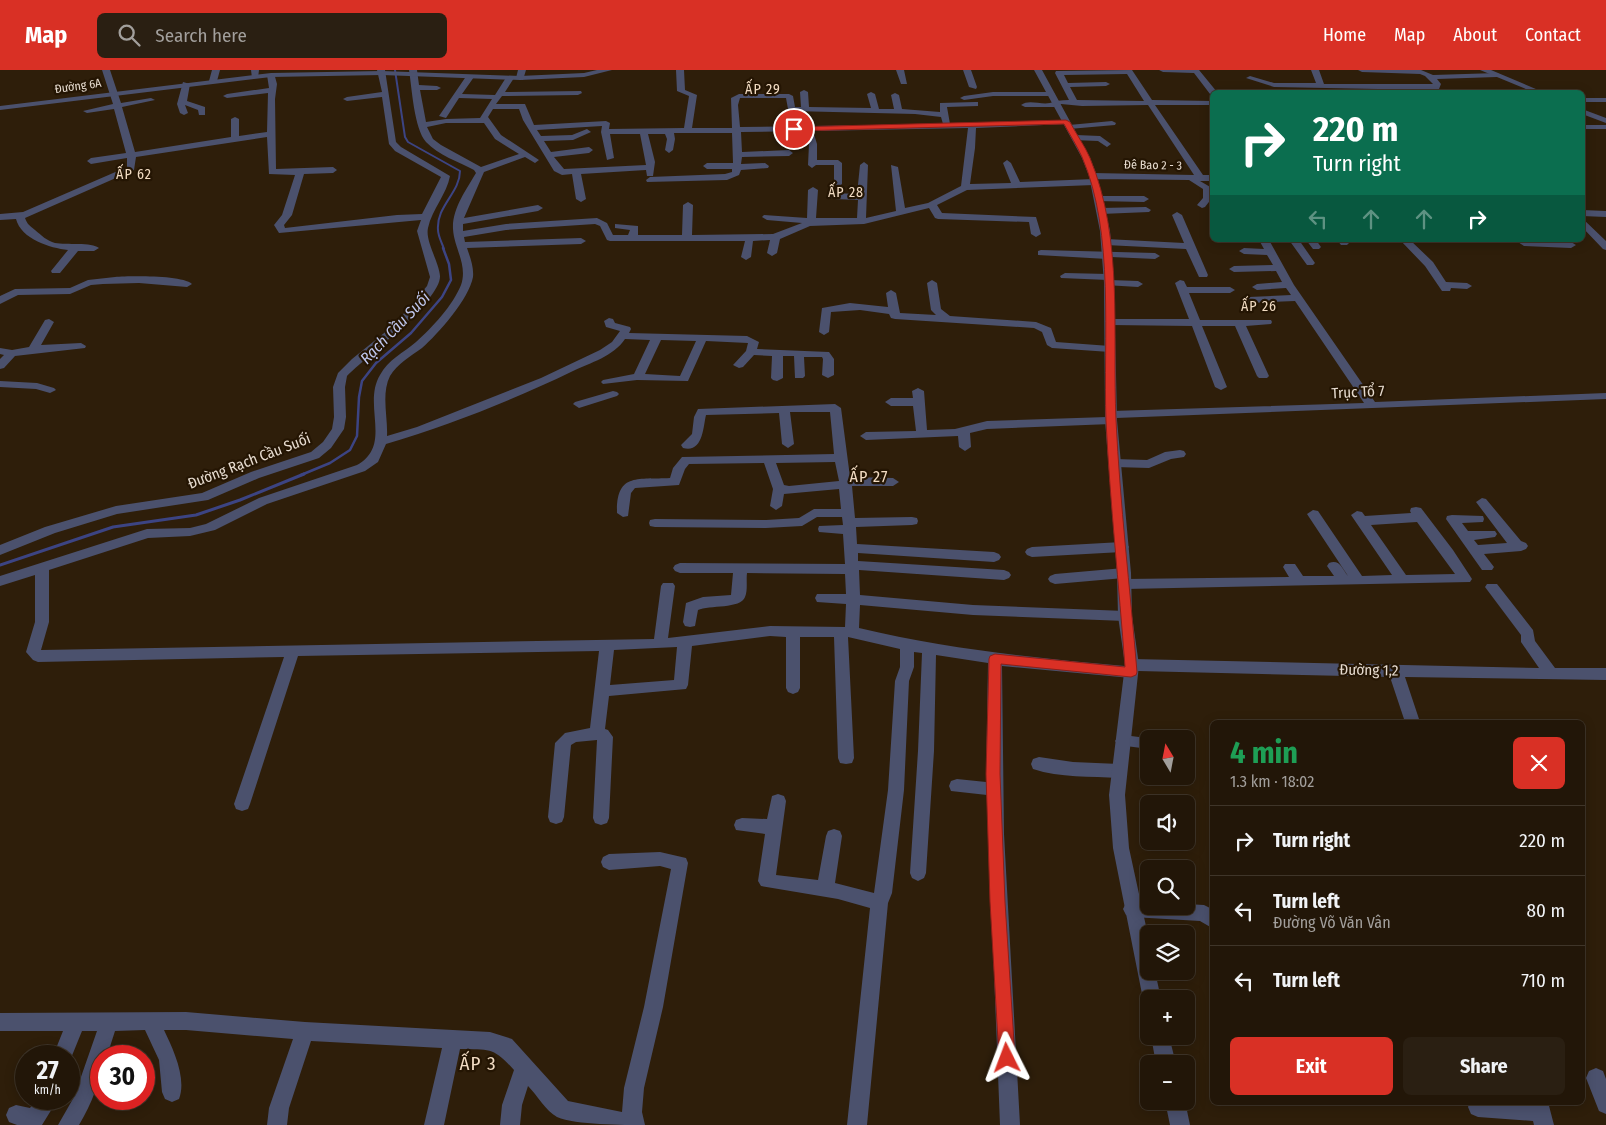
<!DOCTYPE html>
<meta charset="utf-8">
<style>
:root{--surface:#221608;--page:#2a1f12;--text:#f1f3f6;--muted:#a29f9c;--line:#3f3529;--accent:#d93025}
body{margin:0;font-family:"Fira Sans Condensed",sans-serif;background:var(--page);color:var(--text);height:100vh;display:flex;flex-direction:column;font-size:19px;white-space:nowrap}
*{box-sizing:border-box;margin:0}
p{font-size:16px;color:var(--muted)}
.icon{flex:none;width:28px;height:28px;fill:none;stroke:currentColor;stroke-width:2;stroke-linecap:round;stroke-linejoin:round}
.map{position:relative;flex:1;overflow:hidden}
.sheet{position:absolute;left:1210px;top:650px;width:375px;height:385px;display:flex;flex-direction:column;background:var(--surface);border-radius:8px;box-shadow:0 2px 12px #0003,0 0 0 1px var(--line)}
.sheet>*{flex:none}
.top-card{position:absolute;left:1210px;top:20px;width:375px;height:152px;border-radius:8px;box-shadow:0 2px 12px #0003,0 0 0 1px var(--line);background:#0b6e4f;color:#fff;overflow:hidden}
.needle{width:32px;rotate:350deg}
.fabs{position:absolute;left:1140px;top:660px;display:grid;gap:10px}
.fabs a{display:grid;place-items:center;width:55px;height:55px;border-radius:8px;background:var(--surface);box-shadow:0 2px 12px #0003,0 0 0 1px var(--line);font-size:25px}
.speed{position:absolute;left:15px;top:975px;display:flex;gap:10px;font-size:25px;font-weight:700;text-align:center}
.speed>*{display:grid;place-content:center;width:65px;height:65px;border-radius:50%;background:var(--surface);box-shadow:0 2px 12px #0003,0 0 0 1px var(--line);line-height:1}
.speed small{font-size:12px;font-weight:400}
.speed .limit{border:8px solid #d22;background:#fff;color:#111}
.pin{position:absolute;display:grid;place-items:center;width:42px;height:42px;color:#fff;margin:-21px;border:2px solid #fff;border-radius:50%;box-shadow:0 1px 5px #0007}
.me{position:absolute;width:55px;margin:-28px;rotate:357deg;stroke-linejoin:round;filter:drop-shadow(0 0 4px #0008)}
.turn{display:flex;align-items:center;gap:18px;height:105px;padding:0 20px;font-size:22px}
.turn .icon{width:65px;height:65px;stroke-width:2.5}
.turn b{display:block;font-size:35px;line-height:42px}
.lanes{display:flex;align-items:center;height:48px;padding:0 20px;background:#0003;justify-content:center;gap:25px;direction:ltr}
.lanes .off{opacity:.35}
.round{display:grid;place-items:center;flex:none;width:52px;height:52px;border-radius:8px;background:var(--page)}
.head{display:flex;align-items:center;justify-content:space-between;height:85px;padding:0 20px}
h1{font-size:30px;font-weight:700;line-height:38px;color:#1e9e55}
.primary-button{display:flex;gap:10px;margin-top:auto;padding:10px 20px}
.primary-button a{flex:1;height:58px;border-radius:8px;background:var(--accent);color:#fff;font-size:20px;font-weight:700;line-height:58px;text-align:center}
.primary-button a+a{background:var(--page);color:var(--text)}
ul{padding:0;list-style:none}
li{display:flex;align-items:center;gap:15px;height:70px;padding:0 20px;border-top:1px solid var(--line)}
li div{flex:1}
li b{display:block;font-size:19px}
li em{font-style:normal}
header{display:flex;align-items:center;gap:30px;box-sizing:border-box;height:70px;padding:0 25px;background:var(--accent);color:#fff}
header strong{font-size:24px}
nav{display:flex;gap:28px;margin-inline-start:auto;font-size:18px}
.search{width:350px;height:45px;background:var(--page);display:flex;align-items:center;gap:12px;box-sizing:border-box;padding:0 18px;border-radius:8px;color:var(--muted);font-size:19px}
.map>svg:first-child{display:block}
.lines{fill:none;stroke-linecap:round;stroke-linejoin:round}
.stream-far2{stroke:#3c4483;stroke-width:2}
.stream-far1{stroke:#3c4483;stroke-width:2.5}
.stream{stroke:#3c4483;stroke-width:3}
.minor{fill:#4b516d;fill-rule:evenodd}
.tertiary{fill:#4b516d;fill-rule:evenodd}
.route{fill:#d93025;stroke:#8d1f18}
.labels{text-anchor:middle;dominant-baseline:central;stroke-width:4.5;stroke-linejoin:round;paint-order:stroke}
.far-street-label{font-size:12px;fill:#e6dbcf;stroke:#241503}
.far-neighbourhood-label{font-size:14px;letter-spacing:1px;fill:#f2dcc3;stroke:#241503}
.street-label{font-size:15px;fill:#e6dbcf;stroke:#241503}
.water-label{font-size:16px;font-style:italic;fill:#c0c8ef;stroke:#241503}
.neighbourhood-label{font-size:16px;letter-spacing:1px;fill:#f2dcc3;stroke:#241503}
.near-neighbourhood-label{font-size:19px;letter-spacing:1px;fill:#f2dcc3;stroke:#241503}
</style>
<header>
<strong>Map</strong>
<div class="search"><svg class="icon" aria-label="search" viewBox="0 0 24 24"><circle cx="10" cy="10" r="6"/><path d="M15 15l6 6"/></svg>Search here</div>
<nav><a>Home</a><a>Map</a><a>About</a><a>Contact</a></nav>
</header>
<div class="map">
<svg width="1606" height="1055" viewBox="0 0 1606 1055">
<rect width="100%" height="100%" fill="#2e1e0a"/>
<g class="lines">
<path class="stream-far2" d="M395,0L405,67L408,72L460,101C460,123 436,136 438,160C438,166 442,173 444,179"/>
<path class="stream-far1" d="M301,405L330,393L350,380L357,366L359,327L362,311L376,293L411,263L442,227L451,210L449,194L443,178"/>
<path class="stream" d="M0,495L113,457L196,445L240,430L304,404"/>
<path class="minor" d="M102,0H110L121,33L151,28L155,30L122,37L135,82L231,67V49L235,47L239,49V66L267,62L268,23L227,28L223,26L227,24L269,18L267,5L274,3L277,14L275,29L276,99L333,97L337,100L333,103L304,104L292,145L284,155L285,158L397,145L422,144L441,107L395,81L389,74L382,27L347,31L343,29L347,27L382,22L377,0H385L396,72L401,77L450,106C447,124 432,139 428,158C425,171 439,192 440,206C441,230 365,288 347,306L345,317L346,347L344,359L331,378L319,388L259,408L208,430L117,444L55,463L0,485V475L45,457L116,436L202,423L251,402L311,382L323,372L332,359L334,347L333,317L338,303L352,289L394,255L427,216L430,207L417,161L421,150L279,163L274,155L282,145L295,105L269,104L267,67L136,87L134,100L25,148C27,154 30,156 35,160C41,165 47,171 55,173C66,175 92,172 99,178L94,181H78L60,203H52L51,201L68,180C50,178 21,169 16,149L0,150V144L23,142L127,97V88L91,94L87,91L91,88L126,83L114,39L87,43L83,41L113,34Z
M212,0H220L217,11L213,13L209,11Z
M251,0H259L258,8H252Z
M409,0H417L419,15L437,16L441,18L437,20H420L426,52L446,49L480,48L492,29L459,28L446,48L439,46L467,5H470L474,7L462,24L495,25L507,6H510L514,8L505,22L581,21L582,23L578,25L502,26L496,34H525L534,55L606,51L610,53L609,59L684,58L689,26L677,21L676,0H684L685,20L697,25L692,58H732L731,28L739,24H789L793,26L795,37H801L800,22L804,20L808,22L809,37L871,38L867,24L871,22L875,24L879,39H894L891,25L895,23L899,25L902,39L940,42V33L975,32H978V36L947,37L950,54L1066,50L1070,52L1066,54L976,58L975,78L970,114L1011,113L1003,93L1007,90L1011,93L1020,112L1094,109L1098,112L1094,115L967,120L937,135L942,143L1036,147L1041,164L1036,167L1031,164L1029,152L938,149L935,148L929,138L864,154L810,156L780,169L777,183L772,186L767,183L770,170L753,171L751,187L746,190L741,187L745,171H610L607,170L600,156L595,154L506,160L464,167L465,172L581,168L586,171L581,174L467,178C470,187 474,197 473,207C469,229 438,264 422,278C411,286 397,294 390,306C381,324 388,347 387,366L417,357L541,308L600,280L612,272L620,261L606,257L604,251L609,248L613,249L615,253L630,257L631,259L629,263L747,266L759,272L757,279L829,282L834,289V305L828,308L822,305L823,289L822,287H804L805,306L803,308H795L794,286H783V308L777,311L773,310L771,308L772,286L754,285L743,297L739,298L733,295L746,281L748,273L706,271L688,311L637,310L603,314L601,312L603,310L634,304L650,270L625,269C614,286 590,293 573,301C513,330 450,355 386,374L378,392L365,401L267,434L215,460L190,466L148,468L49,500V552L41,580L654,569L661,516L663,513H673L675,516L668,568L770,556L845,557L846,534L817,532L815,528L817,524H846L845,504L747,503C746,510 748,520 745,527C741,539 709,535 698,540L695,556L690,557L685,556L683,552L686,533L703,527L731,525L733,503H680L675,501L673,498L675,495L680,493L845,494L843,464L819,462L818,459L819,456L843,455L842,447H817L802,456L766,458L655,457L650,456L649,453L650,450L655,449L766,450L799,448L814,439H841L839,419L784,424L782,436L776,440L770,436L773,419L764,393L689,394L685,399L679,415L635,418L631,423L628,446L623,447L617,443C616,402 638,410 670,408L673,398L682,387L834,384L830,342H790L794,374L788,378L782,374L779,343L706,345C703,358 703,383 683,378L681,375L692,364L694,347L698,339L835,334L841,338L850,407L893,408L899,412L893,416H852L855,448L912,447L917,448L918,451L917,454L912,455L856,457L857,474L994,482L999,484L1001,487L999,490L994,492L858,483V491L1004,500L1009,502L1011,505L1009,508L1004,510L859,500L860,525L973,535L1125,541L1130,542L1132,546L1130,550L1125,551L973,545L860,535L859,558C947,579 1035,588 1125,596L1127,591L1132,589L1539,598L1521,572V565L1485,517L1487,514H1497L1533,560L1535,571L1555,598H1606V610L1405,607L1420,652H1405L1390,607L1138,601L1136,606L1131,608L1002,596L1004,764L1020,1055H1000L987,725L951,721L949,716L951,711L957,709L986,712L988,593L936,585L934,681L926,803L924,808L918,811L912,808L910,803L918,681L922,583L914,582V597L909,611L904,720L892,823L888,833L867,1055H847L870,838L838,829L761,816L758,811L765,764L736,760L734,755L736,750L742,748L767,749L772,726L778,724L784,726L786,731L776,805L818,810L826,766L828,761L834,759L840,761L842,766L835,813L874,823L888,720L895,611L900,597V579L848,567L854,688L852,693L846,694L840,693L838,688L834,567H800V618L798,622L793,624L788,622L786,618V567L770,566L692,576L688,615L686,619L609,626L605,659L608,660L613,667L609,748L607,753L601,755L595,753L593,748L597,670L576,672L571,675L564,747L562,752L556,754L550,752L548,747L555,673L565,663L590,658L599,581L298,586L250,734L248,739L242,741L236,739L234,734L284,587L38,592L33,590L26,582L35,552V505L0,516V506L147,459L190,458L206,454L259,428L357,395C393,375 362,335 380,305C388,290 403,283 416,272C432,258 453,235 461,215C468,195 454,178 453,159C452,139 466,120 476,103L474,100C459,92 438,85 426,72C414,58 412,19 409,0ZM740,28H786L788,39L792,41L915,44L941,47L943,54L740,57L738,35ZM493,39H519L523,50L554,101L562,105L572,104L576,129L581,132L586,129L581,104L646,100L647,106H653L655,92L648,64H665L667,69L665,80L669,83L673,80L675,69L674,63H732L733,93H707L703,96L707,99H732V102L725,104L650,107L646,110L647,112L727,110L739,105L741,100L768,98L769,96L765,93L741,94L742,87L789,86L793,83L789,80L742,82L741,62L805,61L809,74L808,95L812,98L816,95H834V114L838,117L842,114V93L838,90H817V74L813,61L968,58L961,116L928,133L905,138L898,97L891,95L896,141L866,148L868,95L864,92L860,95L857,124L834,123L829,126L834,129L858,130L857,148H816L818,120L813,117L808,120L807,148L764,145L762,147L767,150L802,153L773,164L692,165L693,135L688,132L683,135L682,165H638V156L615,154V158L630,160L628,165H613L607,153L597,148L506,154L463,161V154L538,141L543,138L538,135L464,148L484,102L525,87L535,93L539,90L501,65L488,47ZM446,53H484L495,69L519,84L481,97L441,75L433,69L427,57ZM602,56L601,62L607,90L614,88L610,64H640L646,95L564,99L554,87L589,83L593,80L589,77L551,82L544,71L573,70L591,62L587,59L572,65L541,66L537,60ZM661,270L696,271L680,306L645,304ZM835,392L839,411L789,416L784,415L776,393ZM677,577L674,610L610,615L614,580Z
M518,0H526L523,10L516,8Z
M896,0H904L907,14H901Z
M963,0H971L977,17L976,19L969,17Z
M1132,0L1152,30L1212,31V35H1155L1203,105H1212V111H1200L1212,118V128L1205,137L1202,138L1197,135L1203,128V119L1189,110L1093,109L1089,106L1093,103L1194,105L1148,35L1082,36L1061,34L1057,37H1025L1021,35C1029,29 1040,35 1050,33C1055,31 1061,30 1069,30L1055,3L1056,1ZM1127,4L1144,31L1077,30L1070,17L1106,16L1110,14L1106,12L1068,13L1064,5Z
M1159,0H1199L1217,22L1210,24L1194,3L1163,2Z
M1311,0H1319L1324,14H1433L1425,6L1420,4L1362,2L1358,0H1421L1433,5L1497,3L1501,5L1497,7L1437,9L1441,14L1439,19L1429,20L1274,17L1246,8L1250,6L1274,13H1316Z
M183,12L190,14L187,31L205,37V45H199L198,40L185,35L188,43L184,45L180,43L177,34Z
M993,22H1051L1055,24L1051,26H993L964,30L960,28L964,26Z
M1582,28H1606V32H1582Z
M1112,51L1116,53L1115,55L1069,59L1065,57L1069,55Z
M1582,55H1606V59H1582Z
M1076,65L1100,66L1111,74L1107,77L1098,71L1073,70L1072,68Z
M1099,126H1144L1149,129L1144,132L1096,131V127Z
M1146,137L1151,140L1149,142L1101,144L1096,141L1101,138Z
M1582,140L1606,141V147L1582,146Z
M1177,142L1182,145L1208,205L1207,207H1199L1186,179L1106,175L1101,172L1106,169L1184,173L1172,145Z
M1582,148L1606,171V180L1603,179L1582,157Z
M1259,170H1269L1294,215L1375,332L1606,323V329L1116,348L1115,353L1111,354L987,359L970,363L971,377L965,381L959,377L958,366L866,370L860,366L866,362L916,361L913,336H891L885,332L891,328H913L912,321L918,318L924,321L927,360L955,359L987,351L1107,347L1108,342L1112,341L1364,333L1295,231L1249,233L1244,230L1249,227L1291,225L1286,218L1257,220L1252,217L1257,214L1282,212L1276,201L1234,202L1229,199L1234,196L1273,195L1267,185L1244,184L1239,181L1244,178L1264,179Z
M1289,170H1299L1315,193L1313,195H1307Z
M1306,170H1316L1321,177L1319,179H1313Z
M1337,170H1347L1349,173L1347,175H1341Z
M1400,170H1410L1433,192L1446,212L1467,213L1472,216L1467,219L1451,218L1450,221H1442L1425,196Z
M1515,170L1571,172L1576,175L1571,178L1524,176Z
M1041,180L1155,183L1160,186L1155,189L1111,187L1107,189L1038,185V181Z
M1065,203L1108,204L1113,207L1108,210L1061,208L1060,206Z
M115,207C130,206 182,205 192,214L187,217L139,213L103,214L91,215L70,224L18,225L0,234V226L15,219L70,218L88,210Z
M932,210L937,213L941,239L950,246L1036,252L1051,258L1056,272L1110,276L1115,279L1110,282L1052,278L1047,275L1042,262L1034,258L895,249L891,248L889,244L860,240L831,242L829,262L824,265L819,262L822,238L850,233L888,237L886,223L891,220L896,223L900,243L936,245L931,240L927,213Z
M1109,210L1138,211L1143,214L1138,217L1105,215L1104,213Z
M1180,210L1184,211L1187,217H1230L1235,220L1230,223H1189L1200,250H1271L1272,252L1271,254L1246,256L1269,306L1267,308H1259L1257,306L1235,256H1202L1227,317L1221,320L1215,317L1192,256L1110,255L1105,252L1110,249H1189L1175,213Z
M49,249L54,252L41,275L81,273L86,276L85,278L15,286L4,298L0,299V289L4,285L0,284V278L12,280L29,277L45,250Z
M0,311L37,313L54,318L56,320L50,323L36,319L0,317Z
M613,321L617,322L619,324L617,326L579,338L573,334L575,332Z
M1180,380L1184,381L1186,384L1184,387L1171,389L1149,398L1115,397L1109,393L1115,389L1147,390L1165,382Z
M1482,428L1486,429L1521,471L1526,473L1528,476L1526,479L1521,481L1484,484L1494,497L1492,500H1482L1446,449L1447,446L1452,445L1483,446L1484,449L1483,452L1462,453L1468,461H1495L1497,464L1495,467L1474,470L1478,475L1507,473L1476,432Z
M1416,437L1421,438L1453,480L1472,509L1470,512L1125,519L1120,517L1118,514L1120,511L1125,509L1289,507L1283,497L1285,494H1295L1303,506H1334L1327,496L1329,493C1340,489 1342,499 1348,506L1307,444L1313,440L1318,441L1362,506L1392,505L1351,445L1357,441L1362,442L1365,446L1411,443L1410,441L1411,438ZM1417,452L1455,504L1406,505L1371,455Z
M1122,472L1127,474L1129,477L1127,480L1122,482L1032,487L1027,485L1025,482L1027,479L1032,477Z
M1124,498L1129,500L1131,503L1129,506L1124,508L1055,514L1050,512L1048,509L1050,506L1055,504Z
M1123,665L1155,669H1149V679L1118,675L1115,671L1118,667Z
M1039,687L1073,692L1119,694L1125,696L1127,701L1125,706L1119,708C1091,706 1060,708 1033,699L1031,694L1033,689Z
M660,782L686,788L688,793L663,937L644,1018L642,1042L645,1055C623,1055 576,1055 557,1047C546,1041 537,1025 528,1016L522,1035L520,1055H500L502,1035L514,1000C493,977 491,980 460,979L444,1055H424L442,978L311,971L289,1038L287,1055H267L269,1038L293,969L186,960H164C173,979 187,1008 179,1029L172,1032L165,1029L162,1022L159,990L145,960L115,961L107,986H101C101,1012 92,1033 79,1055H58L74,1027L97,961H82L69,993V986H53L63,961H0V943L186,942L305,952L490,962L512,969L568,1031L622,1042L624,1018L644,937L671,799L660,796L609,800L603,797L601,792L603,787L609,784Z
M1132,831L1149,832V836H1186V834L1204,835L1212,839V858L1200,851L1132,847L1126,845L1123,839L1126,833Z
M1596,998L1603,1001L1606,1009V1044L1599,1041L1586,1008L1589,1001Z
M36,1029H58L42,1055H17L9,1052L6,1045L9,1038L16,1035L30,1038Z
M1470,1032H1548L1554,1055H1534L1533,1051L1478,1047L1471,1044L1468,1037Z"/>
<path class="tertiary" d="M597,0H612L584,7L520,10L382,5L271,7L0,40V36L271,3L382,1L520,6L584,3Z
M1034,0H1042L1090,88L1097,106L1110,161L1114,213L1117,350L1131,503L1132,546L1139,595L1125,725L1129,778L1149,870V901H1155L1161,929H1149V937L1145,935L1143,929L1113,778L1109,725L1125,595L1118,546L1117,503L1105,350L1104,213L1100,161L1089,106L1082,88Z
M1480,0H1491L1543,22H1533Z
M1582,39L1606,48V53L1582,44Z
M1151,966H1169L1176,994H1156Z
M1165,1031H1185L1190,1055H1170Z"/>
</g>
<path class="route" d="M1066,50L1070,52C1076,64 1085,76 1090,88C1124,170 1112,264 1116,350C1120,434 1130,518 1137,602L1136,605L1131,607L1001,594L1000,704L1005,832L1015,988L1013,993L1007,996L1001,993L999,988L990,832L986,704L989,589L990,586L995,584L1125,597C1119,515 1110,433 1106,351C1103,269 1115,163 1082,87C1077,76 1070,65 1064,54L794,61L790,59L794,57Z"/>
<g class="labels">
<g class="far-street-label">
<text transform="translate(78 16) rotate(-8)">Đường 6A</text>
<text transform="translate(1153 95) rotate(1)">Đê Bao 2 - 3</text>
</g>
<g class="far-neighbourhood-label">
<text x="763" y="19">ẤP 29</text>
<text x="134" y="104">ẤP 62</text>
<text x="846" y="122">ẤP 28</text>
<text x="1259" y="236">ẤP 26</text>
</g>
<g class="street-label">
<text transform="translate(1358 322) rotate(-3)">Trục Tổ 7</text>
<text transform="translate(249 391) rotate(-21)">Đường Rạch Cầu Suối</text>
<text transform="translate(1369 600) rotate(1)">Đường 1,2</text>
</g>
<g class="water-label">
<text transform="translate(395 258) rotate(-46)">Rạch Cầu Suối</text>
</g>
<g class="neighbourhood-label">
<text x="869" y="406">ẤP 27</text>
</g>
<g class="near-neighbourhood-label">
<text x="478" y="993">ẤP 3</text>
</g>
</g>
</svg>
<div class="fabs">
<a><svg class="needle" viewBox="-14 -14 28 28"><path d="M0-13l5 13h-10z" fill="#e53935"/><path d="M0 13l5-13h-10z" fill="#a29f9c"/></svg></a>
<a><svg class="icon" aria-label="sound" viewBox="0 0 24 24"><path d="M4 9h4l5-4v14l-5-4H4zM17 9q2 3 0 6"/></svg></a>
<a><svg class="icon" aria-label="search" viewBox="0 0 24 24"><circle cx="10" cy="10" r="6"/><path d="M15 15l6 6"/></svg></a>
<a><svg class="icon" aria-label="layers" viewBox="0 0 24 24"><path d="M12 4l9 5-9 5-9-5zM3 14l9 5 9-5"/></svg></a>
<a>+</a>
<a>−</a>
</div>
<div class="speed"><div>27<small>km/h</small></div><div class="limit">30</div></div>
<div class="pin" style="left:794px;top:59px;background:#d93025"><svg class="icon" aria-label="arrive" viewBox="0 0 24 24"><path d="M6 21V4h12l-3 4 3 4H6"/></svg></div>
<svg class="me" style="left:1007px;top:988px" viewBox="-20 -20 40 40"><path d="M0-17L14 15 0 8-14 15z" fill="#d93025" stroke="#fff" stroke-width="4"/></svg>
<div class="top-card">
<div class="turn"><svg class="icon" aria-label="right" viewBox="0 0 24 24"><path d="M7 20v-9h11M14 6l5 5-5 5"/></svg><div><b>220 m</b>Turn right</div></div>
<div class="lanes"><svg class="icon off" aria-label="left" viewBox="0 0 24 24"><path d="M17 20v-9H6M10 6l-5 5 5 5"/></svg><svg class="icon off" aria-label="ahead" viewBox="0 0 24 24"><path d="M12 20V5M6 11l6-6 6 6"/></svg><svg class="icon off" aria-label="ahead" viewBox="0 0 24 24"><path d="M12 20V5M6 11l6-6 6 6"/></svg><svg class="icon" aria-label="right" viewBox="0 0 24 24"><path d="M7 20v-9h11M14 6l5 5-5 5"/></svg></div>
</div>
<section class="sheet">
<div class="head"><div><h1>4 min</h1><p>1.3 km · 18:02</p></div><a class="round" style="background:#d93025;color:#fff"><svg class="icon" aria-label="close" viewBox="0 0 24 24"><path d="M6 6l12 12M18 6L6 18"/></svg></a></div>
<ul>
<li><svg class="icon" aria-label="right" viewBox="0 0 24 24"><path d="M7 20v-9h11M14 6l5 5-5 5"/></svg><div><b>Turn right</b></div><em>220 m</em></li>
<li><svg class="icon" aria-label="left" viewBox="0 0 24 24"><path d="M17 20v-9H6M10 6l-5 5 5 5"/></svg><div><b>Turn left</b><p>Đường Võ Văn Vân</p></div><em>80 m</em></li>
<li><svg class="icon" aria-label="left" viewBox="0 0 24 24"><path d="M17 20v-9H6M10 6l-5 5 5 5"/></svg><div><b>Turn left</b></div><em>710 m</em></li>
</ul>
<div class="primary-button"><a>Exit</a><a>Share</a></div>
</section>
</div>
